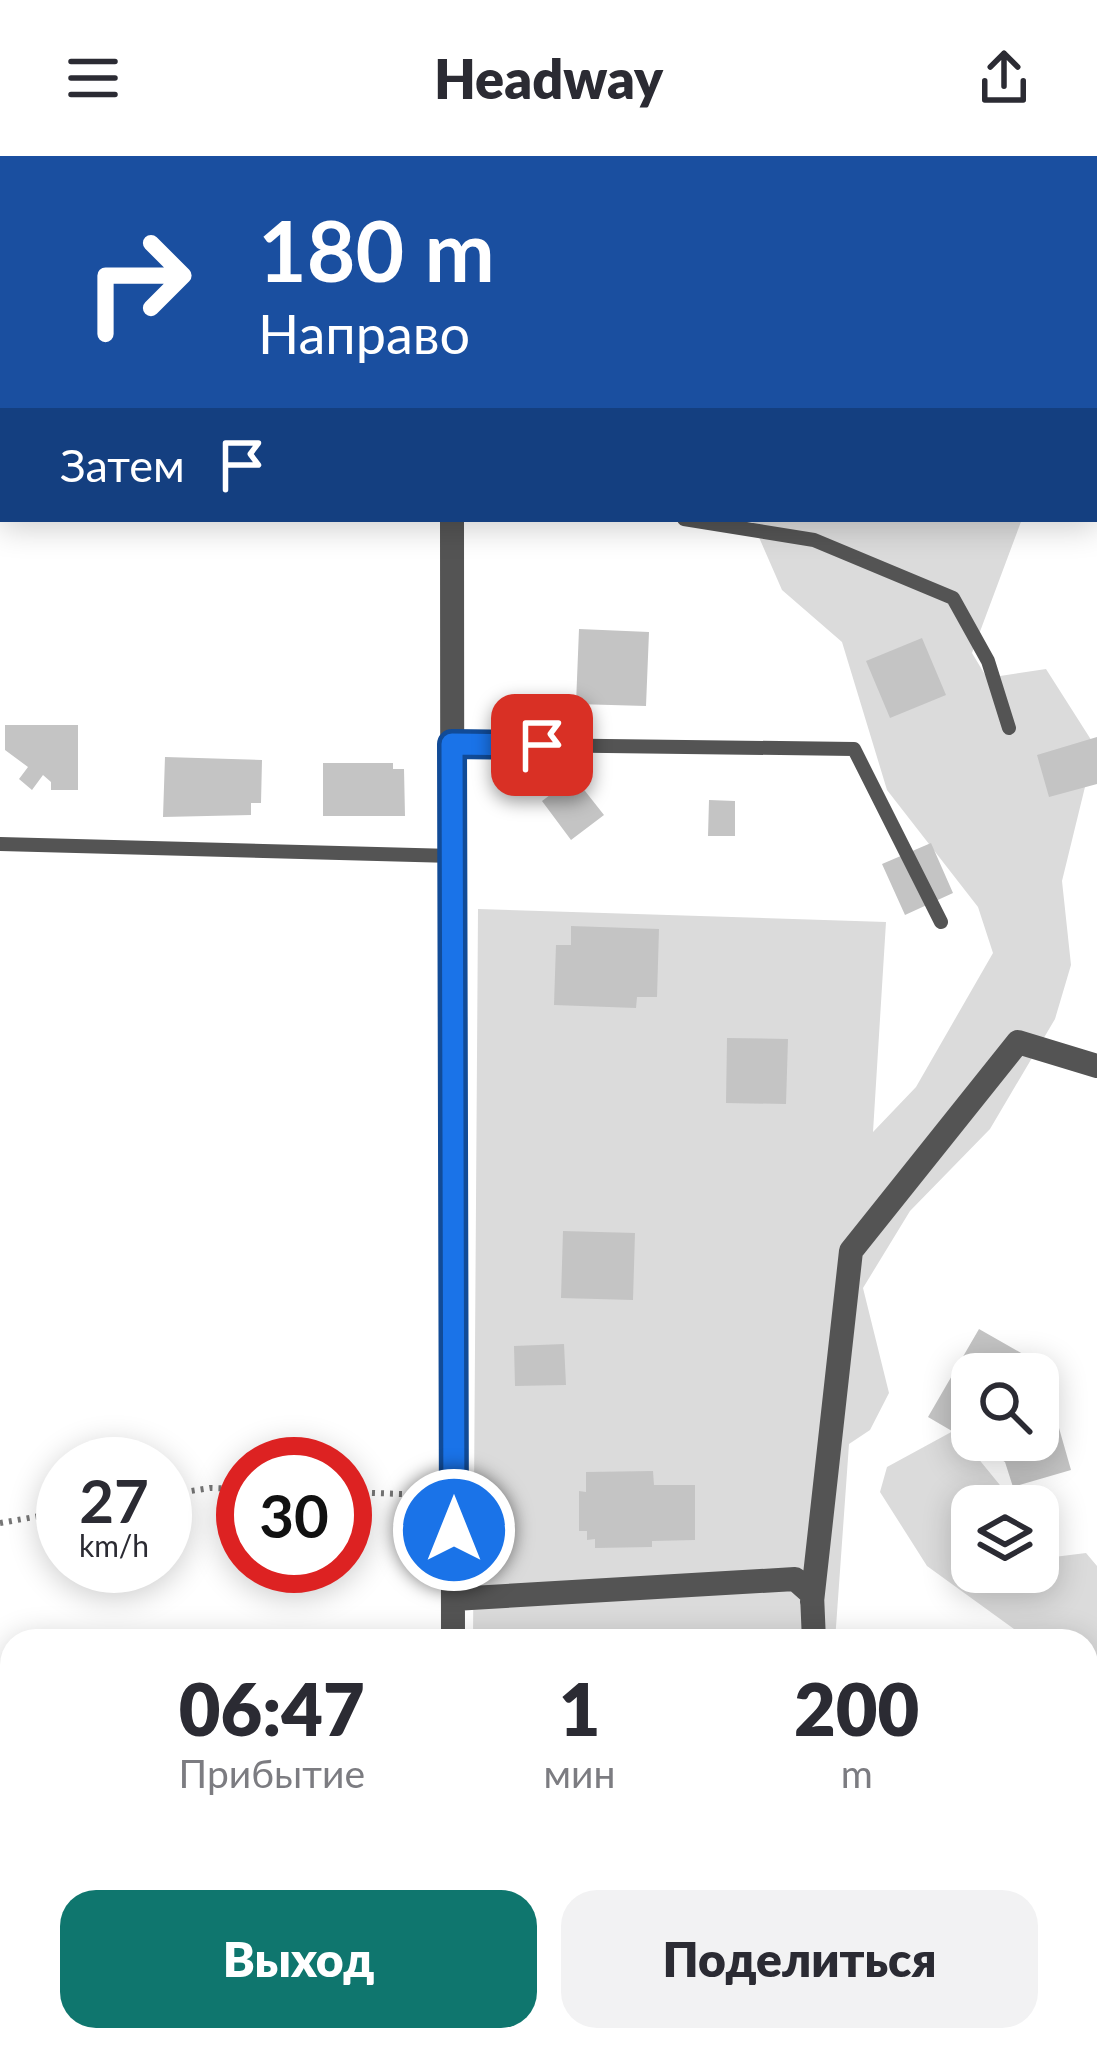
<!DOCTYPE html>
<html lang="ru">
<meta charset="utf-8">
<style>
:root{--surface:#fff;--page:#f2f2f3;--text:#2b2b33;--muted:#7c7c81;--accent:#0f766e}
body{margin:0;font-family:Lato,sans-serif;background:var(--page);color:var(--text);height:100vh;display:flex;flex-direction:column;font-size:45px;white-space:nowrap}
*{box-sizing:border-box;margin:0}
p{font-size:39px;color:var(--muted)}
.icon{flex:none;width:66px;height:66px;fill:none;stroke:currentColor;stroke-width:2;stroke-linecap:round;stroke-linejoin:round}
.map{position:relative;flex:1;overflow:hidden}
.drawer{position:absolute;left:0px;top:1473px;width:1098px;height:423px;display:flex;flex-direction:column;background:var(--surface);border-radius:36px 36px 0 0;box-shadow:0 6px 30px #0003}
.drawer>*{flex:none}
.guide{position:absolute;left:0px;top:0px;width:1098px;height:366px;box-shadow:0 6px 30px #0003;background:#1a4fa0;color:#fff;overflow:hidden}
.fabs{position:absolute;left:951px;top:1197px;display:grid;gap:24px}
.fabs a{display:grid;place-items:center;width:108px;height:108px;border-radius:24px;background:var(--surface);box-shadow:0 6px 30px #0003;font-size:60px}
.speed{position:absolute;left:36px;top:1281px;display:flex;gap:24px;font-size:60px;font-weight:700;text-align:center}
.speed>*{display:grid;place-content:center;width:156px;height:156px;border-radius:50%;background:var(--surface);box-shadow:0 6px 30px #0003;line-height:1}
.speed small{font-size:30px;font-weight:400}
.speed .limit{border:18px solid #d22;background:#fff;color:#111}
.pin{position:absolute;display:grid;place-items:center;width:102px;height:102px;color:#fff;margin:-51px;border-radius:24px;box-shadow:0 6px 18px #0006}
.me{position:absolute;width:132px;margin:-66px;rotate:0deg;stroke-linejoin:round;filter:drop-shadow(0 0 9px #0008)}
.turn{display:flex;align-items:center;gap:42px;height:252px;padding:0 60px;font-size:54px}
.turn .icon{width:156px;height:156px;stroke-width:2.5}
.turn b{display:block;font-size:84px;line-height:102px}
.then{display:flex;align-items:center;height:114px;padding:0 60px;background:#0003;gap:24px;font-size:45px}
.eta{display:flex;justify-content:space-evenly;align-items:center;height:204px;text-align:center}
.eta b{font-size:72px;font-weight:800;line-height:84px}
.cta{display:flex;gap:24px;margin-top:auto;padding:24px 60px}
.cta a{flex:1;height:138px;border-radius:36px;background:var(--accent);color:#fff;font-size:48px;font-weight:800;line-height:138px;text-align:center}
.cta a+a{background:var(--page);color:var(--text)}
header{display:flex;justify-content:space-between;align-items:center;height:156px;padding:0 60px;background:var(--surface);font-size:54px;font-weight:800}
.map>svg:first-child{display:block}
.green{fill:#dbdbdb}
.lines{fill:none;stroke-linecap:round;stroke-linejoin:round}
.stream{stroke:#a2a2a2;stroke-width:9}
.building{fill:#c4c4c4}
.path{stroke:#767676;stroke-width:6;stroke-dasharray:3 6;stroke-linecap:butt}
.service{stroke:#545454;stroke-width:14}
.minor{stroke:#545454;stroke-width:24}
.route-casing{stroke:#114b97;stroke-width:30}
.route{stroke:#1a73e8;stroke-width:21}
</style>
<header><svg class="icon" aria-label="menu" viewBox="0 0 24 24"><path d="M4 6h16M4 12h16M4 18h16"/></svg>Headway<svg class="icon" aria-label="share" viewBox="0 0 24 24"><path d="M12 15V3M7 8l5-5 5 5M5 13v7h14v-7"/></svg></header>
<div class="map">
<svg width="1097" height="1895" viewBox="0 0 1097 1895">
<rect width="100%" height="100%" fill="#fff"/>
<path class="green" d="M621,0H843L844,3H622Z
M751,363H1022L972,497L987,522L1046,513L1095,590L1062,725L1071,809L1055,863L990,973L910,1055L863,1132L889,1237L870,1274L849,1288L835,1485H473L478,753L886,766L873,976L916,931L993,797L978,751L887,634L842,486L782,434Z
M955,1274L1017,1350H972V1416H1038V1403L1086,1397L1097,1410V1571L1086,1556V1485H1017L1014,1473L927,1410L880,1336L887,1311Z
M1097,1586V1895H1028L1026,1884H1086V1623Z
M471,1884H806L805,1895H471Z
M916,1884H991L993,1895H910Z"/>
<g class="lines">
<path class="stream" d="M732,0L734,3"/>
</g>
<path class="building" d="M579,473L649,476L646,550L576,548Z
M922,482L946,539L890,562L866,505Z
M5,569H78V634H51V626L43,619L32,634L19,623L28,611L5,594Z
M1097,581V628L1049,641L1037,599Z
M165,601L262,604L261,647H251V659L163,661Z
M323,607H393V613H404L405,660H323Z
M574,621L604,659L571,684L542,645Z
M709,644L735,645V680H708Z
M931,687L953,737L905,759L882,708Z
M571,770L659,773L657,841H637L636,852L554,849L556,789H571Z
M727,882L788,883L786,948L726,947Z
M563,1075L635,1077L633,1144L561,1142Z
M979,1173L1044,1210L1039,1218H972V1284H1038V1263L1055,1258L1071,1314L1013,1331L1005,1306L928,1261Z
M564,1188L566,1229L515,1230L514,1190Z
M653,1315L654,1329H695V1384L652,1385V1391L595,1392V1383L587,1384V1375H579V1335L586,1336V1316Z
M970,1884H1021L1022,1895H971Z"/>
<g class="lines">
<path class="path" d="M345,1336L431,1339
M165,1339L210,1332L243,1333
M0,1367L63,1356"/>
<path class="service" d="M0,220H3
M684,363L814,384L953,442L988,505L1009,572
M452,588L854,593L941,766
M0,688L453,700"/>
<path class="minor" d="M452,0V3
M452,363L453,1485
M454,1443L795,1423L812,1438L814,1485
M812,1446L851,1095L1018,886L1097,910
M824,1884L825,1895
M450,1895V1884"/>
</g>
<g class="lines">
<g class="route-casing">
<path id="route" d="M454,1374L452,588L542,589"/>
</g>
<use href="#route" class="route"/>
</g>
</svg>
<div class="fabs">
<a><svg class="icon" aria-label="search" viewBox="0 0 24 24"><circle cx="10" cy="10" r="6"/><path d="M15 15l6 6"/></svg></a>
<a><svg class="icon" aria-label="layers" viewBox="0 0 24 24"><path d="M12 4l9 5-9 5-9-5zM3 14l9 5 9-5"/></svg></a>
</div>
<div class="speed"><div>27<small>km/h</small></div><div class="limit">30</div></div>
<div class="pin" style="left:542px;top:589px;background:#d93025"><svg class="icon" aria-label="arrive" viewBox="0 0 24 24"><path d="M6 21V4h12l-3 4 3 4H6"/></svg></div>
<svg class="me" style="left:454px;top:1374px" viewBox="-20 -20 40 40"><circle r="17" fill="#1a73e8" stroke="#fff" stroke-width="3"/><path d="M0-11L8 9 0 5-8 9z" fill="#fff"/></svg>
<div class="guide">
<div class="turn"><svg class="icon" aria-label="right" viewBox="0 0 24 24"><path d="M7 20v-9h11M14 6l5 5-5 5"/></svg><div><b>180 m</b>Направо</div></div>
<div class="then">Затем<svg class="icon" aria-label="arrive" viewBox="0 0 24 24"><path d="M6 21V4h12l-3 4 3 4H6"/></svg></div>
</div>
<section class="drawer">
<div class="eta">
<div><b>06:47</b><p>Прибытие</p></div>
<div><b>1</b><p>мин</p></div>
<div><b>200</b><p>m</p></div>
</div>
<div class="cta"><a>Выход</a><a>Поделиться</a></div>
</section>
</div>
